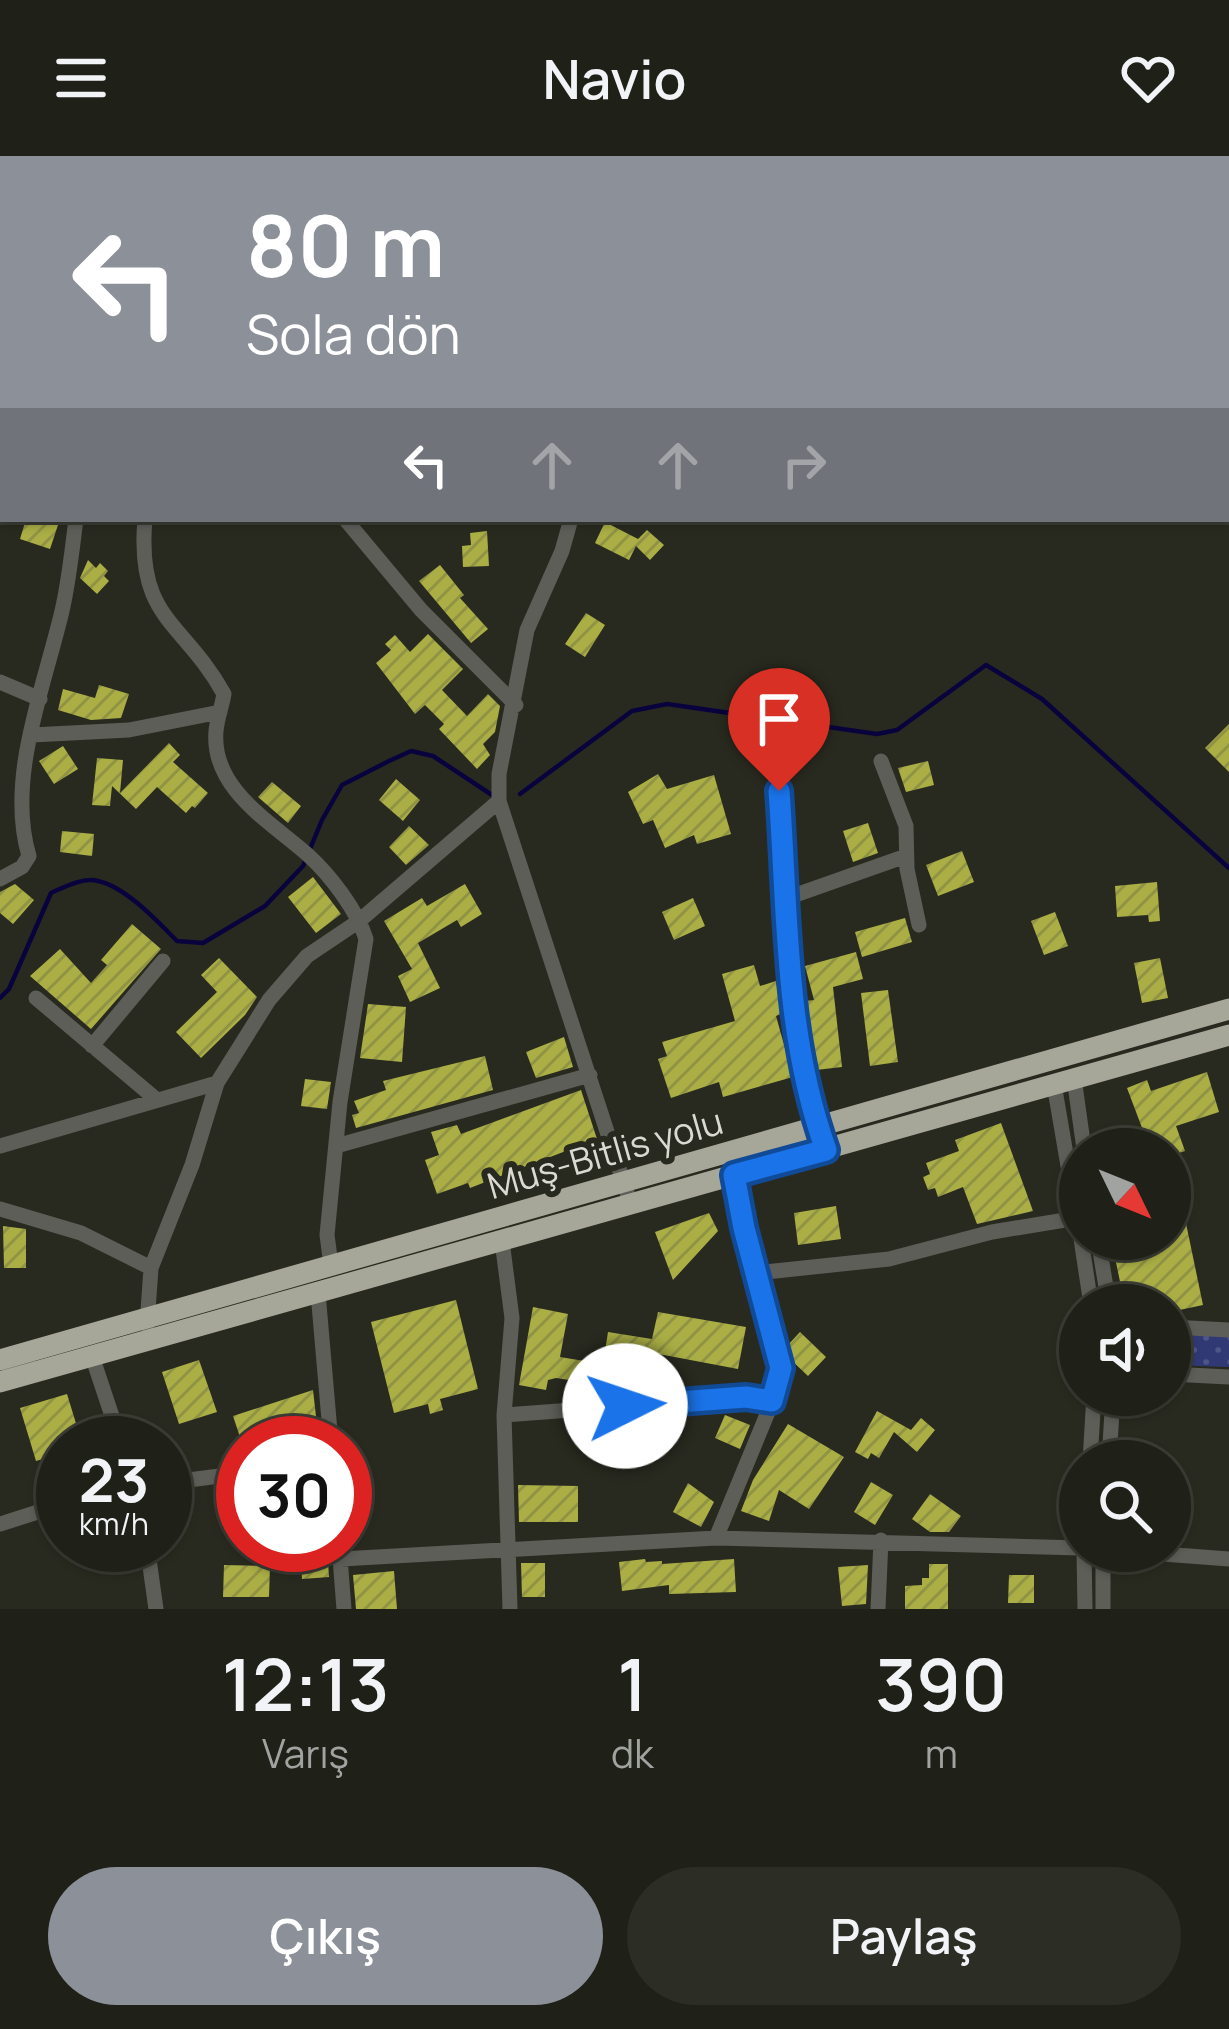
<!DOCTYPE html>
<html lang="tr">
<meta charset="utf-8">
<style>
:root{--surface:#1f2017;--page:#2c2d24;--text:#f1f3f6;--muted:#a1a3a1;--line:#3c3e36;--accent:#8c9099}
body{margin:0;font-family:Manrope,sans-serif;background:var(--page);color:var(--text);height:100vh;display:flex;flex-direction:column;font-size:45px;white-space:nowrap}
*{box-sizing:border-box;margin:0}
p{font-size:39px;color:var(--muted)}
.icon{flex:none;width:66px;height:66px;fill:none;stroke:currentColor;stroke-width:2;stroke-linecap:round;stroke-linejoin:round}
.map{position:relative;height:1453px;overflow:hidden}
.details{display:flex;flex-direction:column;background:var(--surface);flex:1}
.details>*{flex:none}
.banner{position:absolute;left:0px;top:0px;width:1230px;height:366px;box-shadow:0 3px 9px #0004,0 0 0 3px var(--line);background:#8c9099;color:#fff;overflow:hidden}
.needle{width:78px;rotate:133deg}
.fabs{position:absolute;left:1059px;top:972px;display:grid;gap:24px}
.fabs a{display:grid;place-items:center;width:132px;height:132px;border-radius:50%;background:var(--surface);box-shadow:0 3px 9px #0004,0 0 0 3px var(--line);font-size:60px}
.speed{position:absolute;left:36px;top:1260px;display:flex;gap:24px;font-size:60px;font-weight:700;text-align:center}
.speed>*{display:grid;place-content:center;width:156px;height:156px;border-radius:50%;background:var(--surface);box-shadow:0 3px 9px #0004,0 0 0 3px var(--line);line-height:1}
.speed small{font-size:30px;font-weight:400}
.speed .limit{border:18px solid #d22;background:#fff;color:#111}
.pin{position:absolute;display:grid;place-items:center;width:102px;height:102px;color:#fff;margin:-123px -51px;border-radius:50% 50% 50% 0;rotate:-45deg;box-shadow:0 0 12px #0007}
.pin .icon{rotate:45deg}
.me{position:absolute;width:132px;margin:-66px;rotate:86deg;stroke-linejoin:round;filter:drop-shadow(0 0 9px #0008)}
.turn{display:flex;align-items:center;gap:42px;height:252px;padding:0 48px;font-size:54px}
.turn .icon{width:156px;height:156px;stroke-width:2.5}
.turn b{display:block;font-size:84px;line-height:102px}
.lanes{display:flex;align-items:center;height:114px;padding:0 48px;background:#0003;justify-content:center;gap:60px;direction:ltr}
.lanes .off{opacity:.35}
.eta{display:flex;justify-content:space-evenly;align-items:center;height:204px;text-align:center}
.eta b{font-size:72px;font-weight:600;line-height:84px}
.action{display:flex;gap:24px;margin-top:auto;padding:24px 48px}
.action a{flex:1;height:138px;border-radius:72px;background:var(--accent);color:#fff;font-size:48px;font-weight:600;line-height:138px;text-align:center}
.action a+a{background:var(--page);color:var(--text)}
header{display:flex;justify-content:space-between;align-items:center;height:156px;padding:0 48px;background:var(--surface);font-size:54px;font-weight:600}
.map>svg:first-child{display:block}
.park{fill:url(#park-dots)}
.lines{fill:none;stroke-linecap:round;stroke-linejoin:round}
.stream{stroke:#09033d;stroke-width:4.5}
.building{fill:url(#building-hatch)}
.minor{stroke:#5e5e59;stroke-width:15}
.highway{stroke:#a6a799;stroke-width:21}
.route-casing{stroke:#114b97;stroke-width:30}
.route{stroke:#1a73e8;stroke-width:21}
.labels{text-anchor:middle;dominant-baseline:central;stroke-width:12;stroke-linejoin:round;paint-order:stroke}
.street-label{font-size:36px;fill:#dadad3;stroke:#292a1f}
</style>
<header><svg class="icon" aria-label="menu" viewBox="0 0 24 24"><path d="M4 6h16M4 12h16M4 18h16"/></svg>Navio<svg class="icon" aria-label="heart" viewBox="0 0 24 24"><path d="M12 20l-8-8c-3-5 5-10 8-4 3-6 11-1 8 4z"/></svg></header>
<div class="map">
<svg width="1229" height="1453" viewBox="0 0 1229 1453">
<defs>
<pattern id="park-dots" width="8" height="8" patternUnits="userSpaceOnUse" patternTransform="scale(3)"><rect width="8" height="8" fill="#313974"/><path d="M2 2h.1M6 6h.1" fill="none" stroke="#4e5587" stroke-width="1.8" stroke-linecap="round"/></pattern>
<pattern id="building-hatch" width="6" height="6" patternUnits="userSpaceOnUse" patternTransform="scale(3)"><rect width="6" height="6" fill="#aaae45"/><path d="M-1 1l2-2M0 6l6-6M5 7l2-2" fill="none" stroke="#909344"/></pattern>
</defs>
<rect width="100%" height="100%" fill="#292a1f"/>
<path class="park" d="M1170,1178L1229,1180V1211L1170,1209Z"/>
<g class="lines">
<path class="stream" d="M520,638L632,555L667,548L877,578L897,574L986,509L1042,543L1229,712
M0,842L9,833L51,737C64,731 83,721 98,725C126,731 158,766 177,785L203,787L265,750L303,710L322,664L342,629L389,605L411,595L433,600L492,639"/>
</g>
<path class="building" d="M26,363H60L50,393L20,383Z
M605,366L638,383L647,374L664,389L650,404L636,390L629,404L595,387Z
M487,375L489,410L463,411L462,390L471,389L470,377Z
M88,404L96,412L100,407L108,415L104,420L109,425L97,438L80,422Z
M440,409L464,439L460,442L488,473L471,487L419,425Z
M586,457L605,469L585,501L565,488Z
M428,478L463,513L442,534L467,560L488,538L500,550L495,576L483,588L490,599L477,613L439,573L444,568L425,549L415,558L376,507L391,494L385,488L395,479L410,496Z
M99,529L129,538L121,562L91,564L58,554L63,533L95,542Z
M1229,568V616L1205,592Z
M169,587L180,599L173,606L208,637L195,652L192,650L186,657L157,631L136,653L112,630L110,650L92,649L97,602L123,604L120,637Z
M63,590L78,613L54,628L39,605Z
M928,605L934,629L906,636L898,612Z
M658,618L667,633L714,619L731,678L697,688L694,679L665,692L653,664L643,668L628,636Z
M396,623L420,644L403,665L379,644Z
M272,626L301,650L288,667L258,641Z
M868,667L878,697L853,706L843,675Z
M409,670L429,689L406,709L389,691Z
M62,675L94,678L92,700L60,696Z
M962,695L974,726L938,740L926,709Z
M313,721L341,758L316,777L288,741Z
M1157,726L1160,765L1149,766L1148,759L1117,761L1115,730Z
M15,728L34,744L13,768L0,757V736Z
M465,728L482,758L461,771L457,764L418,787L440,832L410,846L398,820L412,813L384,765L422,742L427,750Z
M693,742L705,770L674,784L662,756Z
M1055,756L1068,790L1044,799L1031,765Z
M905,762L912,786L862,801L855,776Z
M132,768L161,793L91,873L30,820L60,793L91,827L107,809L101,804Z
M856,796L863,823L833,831L842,911L816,914L805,845L814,844L805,810Z
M219,802L257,841L245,859L201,902L176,876L217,836L201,819Z
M1160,802L1168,842L1142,847L1134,807Z
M754,809L760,830L776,825L781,858L776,860L793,921L723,941L719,926L671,942L658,903L667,900L662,886L735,865L722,818Z
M888,834L898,906L870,910L861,837Z
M368,848L406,851L402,906L360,902Z
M564,881L573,911L536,922L526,896Z
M485,900L493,934L356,972L352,959L359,957L354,945L386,934L383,925Z
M1207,916L1219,956L1176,970L1185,995L1170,1000V993H1150L1127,932L1147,924L1151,935Z
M305,923L331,926L327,953L301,950Z
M581,934L597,983L470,1032L468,1027L437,1038L425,1004L439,999L431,976L457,969L461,978Z
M1001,967L1033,1055L977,1068L963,1031L938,1041L935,1032L928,1034L923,1021L930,1018L926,1007L959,995L955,984Z
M836,1050L841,1083L798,1089L794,1057Z
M1183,1053L1203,1149L1170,1156V1149H1125L1111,1083H1170V1055Z
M709,1057L718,1075L673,1124L655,1076Z
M3,1070L26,1073V1112H4Z
M456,1144L478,1233L440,1243L443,1254L430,1258L428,1248L394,1257L371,1166Z
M533,1151L568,1158L560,1201L603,1208L608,1176L652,1183L658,1156L746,1171L738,1213L648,1196L642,1235L556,1222L548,1224L546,1234L519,1229Z
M800,1176L826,1201L808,1220L789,1202L787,1190Z
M199,1204L217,1256L179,1268L162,1216Z
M313,1234L319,1287H242L233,1260Z
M67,1238L82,1287H63V1297L36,1305L20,1252Z
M877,1255L911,1274L921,1262L935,1274L917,1296L894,1276L879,1302L871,1297L868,1303L855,1296Z
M725,1259L750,1269L740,1293L715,1282Z
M788,1268L844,1301L809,1353L779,1334L769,1365L741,1355L753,1324Z
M871,1326L893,1339L875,1369L854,1356Z
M688,1327L714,1346L701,1371L673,1356Z
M518,1329L578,1330V1366H519Z
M930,1338L961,1360L949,1376H930L912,1363Z
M300,1389H327L329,1421L302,1423Z
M645,1403L646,1406L662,1405V1408L734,1403L736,1436L669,1438V1429L622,1435L619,1406Z
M521,1407H545V1441H522Z
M929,1408H948V1453H905V1430L922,1429V1422H929Z
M224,1409L270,1410L269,1441H223Z
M868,1409L866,1448L842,1450L838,1411Z
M394,1415L397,1453H356L353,1419Z
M1009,1419H1034V1447H1008Z"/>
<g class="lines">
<path class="minor" d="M452,0L454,3
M648,0L650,3
M967,0L971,3
M1220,0L1222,3
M360,3L362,0
M701,3L703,0
M1227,12L1229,16
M145,363C136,464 183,464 224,538C222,550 217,563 216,575C211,633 271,666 308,699C330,719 357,754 366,783L340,946L327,1079L331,1109
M345,363L421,454L516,549
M0,526L40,543
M32,579L129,574L220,556
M881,605L906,670L907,713L919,769
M779,635L787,742L788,820L796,883L817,971
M499,645L631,1049
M0,723L22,711L29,700C6,623 44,532 62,455C69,425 72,394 76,363
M787,742L906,700
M36,842L157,944
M92,890L163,805
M1074,922L1084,993
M1054,928L1080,1080
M0,990L217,927
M336,990L590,919
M0,1053L81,1077L151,1112
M1081,1083L1091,1149
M1098,1083L1109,1149
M502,1085L512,1162L504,1259L510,1453
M756,1117L889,1103L992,1076L1077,1062
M318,1137L331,1287
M147,1169L151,1112L192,1009L217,927L269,844L307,800L359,765L499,645V618L527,474L562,395L571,363
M1170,1171L1229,1174
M92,1200L121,1287
M1170,1218L1229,1221
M504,1259L745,1241L773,1245
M1090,1305L1094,1239
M1109,1305L1113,1239
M165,1327L243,1317
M0,1368L63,1348
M716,1382L780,1227L774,1180L744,1073L734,1019
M147,1389L156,1453
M339,1389L344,1453
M1084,1395L1085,1453
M1103,1395V1453
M1123,1395L1229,1403
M341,1403L716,1382L1080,1392
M878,1453L881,1384"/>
<path class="highway" d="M0,1204L1229,853
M0,1226L1229,879"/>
</g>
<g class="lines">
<g class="route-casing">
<path id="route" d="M625,1250L746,1241L772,1245L781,1212L744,1072L734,1019L826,994C784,877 788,757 779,635"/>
</g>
<use href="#route" class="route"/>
</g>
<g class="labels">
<g class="street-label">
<text transform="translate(605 997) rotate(-16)">Muş-Bitlis yolu</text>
</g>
</g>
</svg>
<div class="fabs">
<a><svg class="needle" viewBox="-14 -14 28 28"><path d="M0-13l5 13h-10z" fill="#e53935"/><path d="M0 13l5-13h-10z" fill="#a1a3a1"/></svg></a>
<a><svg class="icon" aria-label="sound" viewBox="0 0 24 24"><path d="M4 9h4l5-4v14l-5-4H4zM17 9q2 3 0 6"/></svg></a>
<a><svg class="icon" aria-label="search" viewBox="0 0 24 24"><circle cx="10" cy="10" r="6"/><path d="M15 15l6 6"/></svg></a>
</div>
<div class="speed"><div>23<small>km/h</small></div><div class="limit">30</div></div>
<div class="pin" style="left:779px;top:635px;background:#d93025"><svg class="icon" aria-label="arrive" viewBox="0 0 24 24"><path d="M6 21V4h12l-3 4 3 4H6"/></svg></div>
<svg class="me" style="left:625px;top:1250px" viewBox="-20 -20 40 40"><circle r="19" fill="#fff"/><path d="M0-13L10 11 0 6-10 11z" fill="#1a73e8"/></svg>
<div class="banner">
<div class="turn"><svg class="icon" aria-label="left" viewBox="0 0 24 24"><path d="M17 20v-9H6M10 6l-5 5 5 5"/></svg><div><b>80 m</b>Sola dön</div></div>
<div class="lanes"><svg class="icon" aria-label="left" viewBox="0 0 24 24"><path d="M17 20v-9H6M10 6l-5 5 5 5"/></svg><svg class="icon off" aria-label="ahead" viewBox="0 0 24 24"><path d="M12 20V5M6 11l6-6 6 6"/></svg><svg class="icon off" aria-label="ahead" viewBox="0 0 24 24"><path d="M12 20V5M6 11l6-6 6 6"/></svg><svg class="icon off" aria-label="right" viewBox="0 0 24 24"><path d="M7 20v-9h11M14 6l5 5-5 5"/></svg></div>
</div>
</div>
<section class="details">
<div class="eta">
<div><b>12:13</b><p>Varış</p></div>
<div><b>1</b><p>dk</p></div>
<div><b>390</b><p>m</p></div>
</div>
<div class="action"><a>Çıkış</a><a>Paylaş</a></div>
</section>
